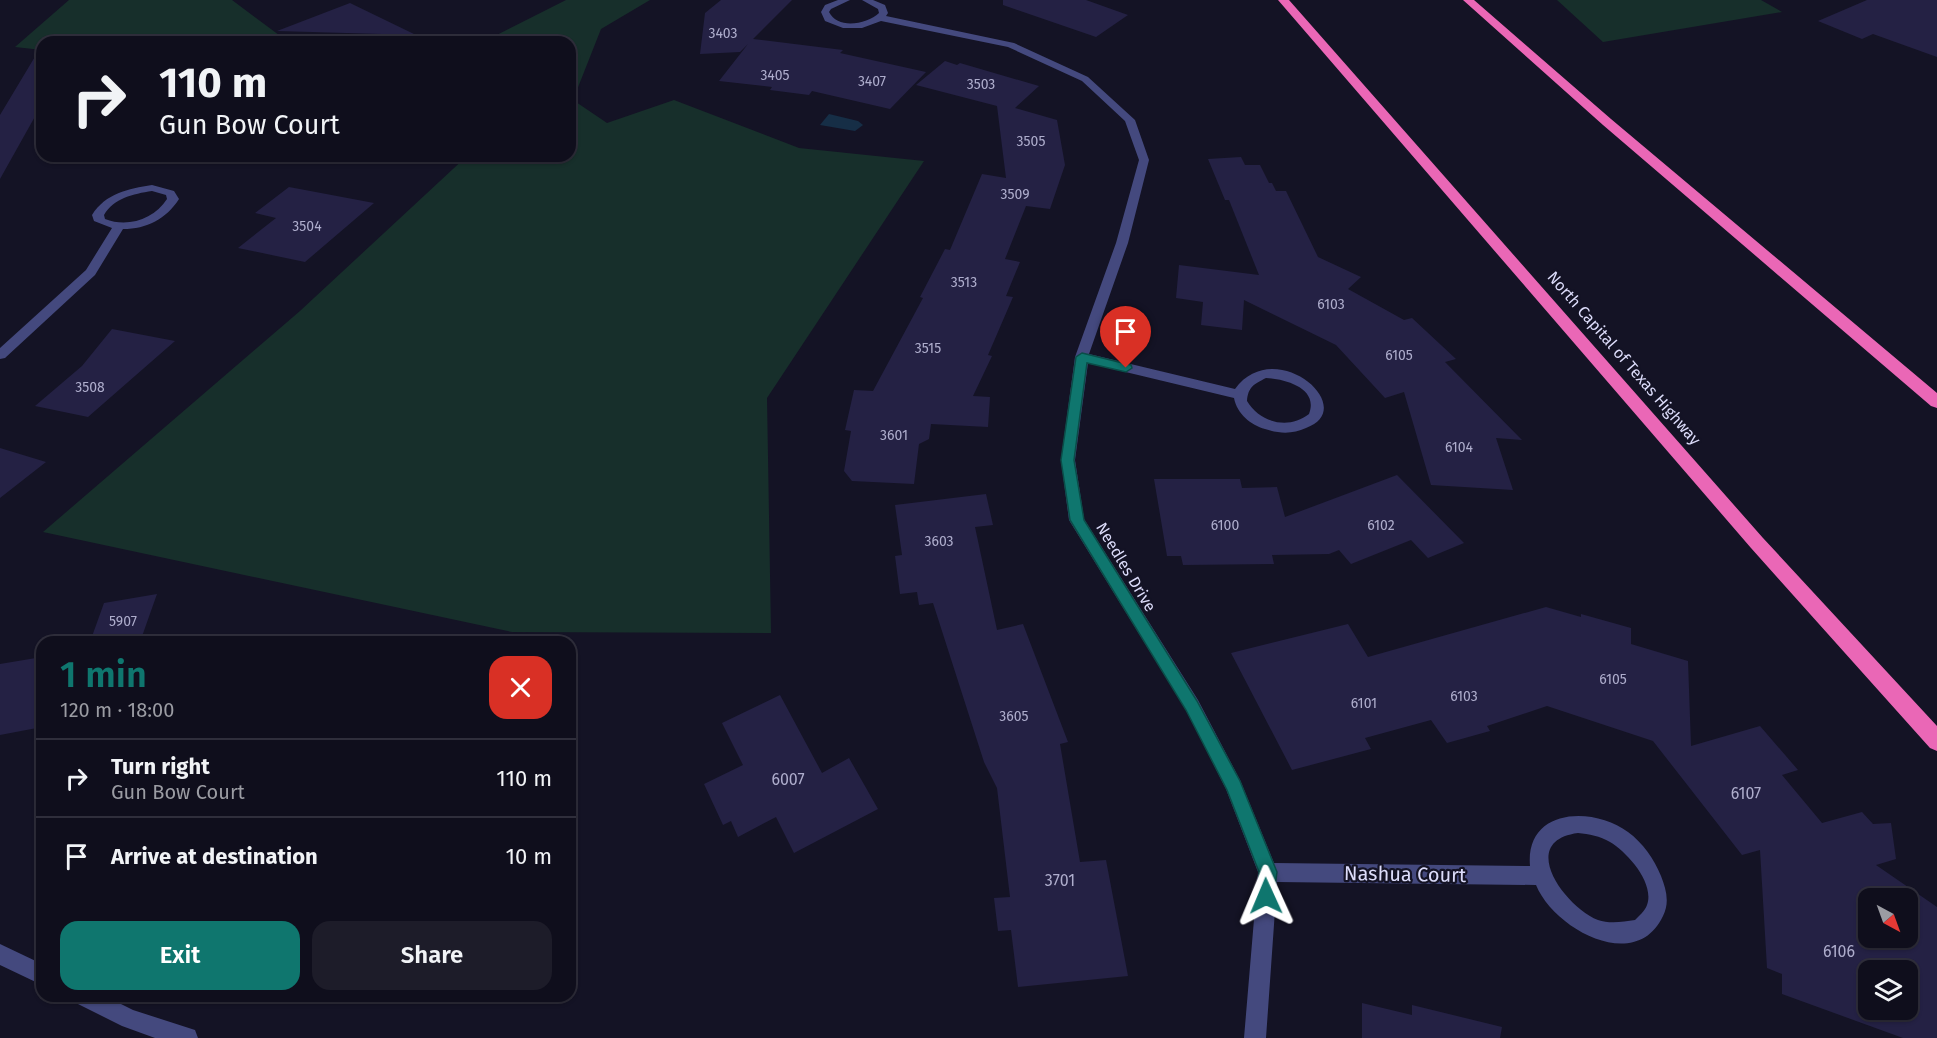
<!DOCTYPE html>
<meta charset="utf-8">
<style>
:root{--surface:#0f0e1c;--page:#1d1c29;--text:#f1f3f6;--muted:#9b9ca3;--line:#2f2e3b;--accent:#0f766e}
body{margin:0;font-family:"Fira Sans",sans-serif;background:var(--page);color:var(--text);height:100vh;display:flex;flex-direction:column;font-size:22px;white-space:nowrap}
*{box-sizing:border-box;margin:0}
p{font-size:20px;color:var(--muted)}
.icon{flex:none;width:33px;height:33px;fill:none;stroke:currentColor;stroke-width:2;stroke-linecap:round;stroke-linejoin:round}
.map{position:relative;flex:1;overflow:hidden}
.side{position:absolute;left:36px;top:636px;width:540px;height:366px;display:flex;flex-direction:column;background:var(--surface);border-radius:18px;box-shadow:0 2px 4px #0004,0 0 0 2px var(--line)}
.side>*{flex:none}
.guide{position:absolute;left:36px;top:36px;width:540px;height:126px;border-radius:18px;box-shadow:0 2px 4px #0004,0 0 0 2px var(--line);background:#0f0e1c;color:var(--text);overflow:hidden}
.needle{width:39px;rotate:139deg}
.buttons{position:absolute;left:1858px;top:888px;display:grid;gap:12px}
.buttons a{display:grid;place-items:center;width:60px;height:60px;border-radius:12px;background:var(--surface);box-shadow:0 2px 4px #0004,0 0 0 2px var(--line);font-size:30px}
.pin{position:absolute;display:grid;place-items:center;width:51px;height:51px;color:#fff;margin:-62px -26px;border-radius:50% 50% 50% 0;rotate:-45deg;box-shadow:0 0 6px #0007}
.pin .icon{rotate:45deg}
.me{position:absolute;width:66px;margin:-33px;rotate:359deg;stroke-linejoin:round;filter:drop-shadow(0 0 4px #0008)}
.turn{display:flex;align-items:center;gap:21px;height:126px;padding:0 24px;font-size:27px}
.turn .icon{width:78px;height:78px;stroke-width:2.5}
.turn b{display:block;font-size:42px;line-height:51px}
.round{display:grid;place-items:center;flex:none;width:63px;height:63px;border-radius:18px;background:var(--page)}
.headline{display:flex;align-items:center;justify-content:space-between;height:102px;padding:0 24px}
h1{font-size:36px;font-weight:600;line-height:45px;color:var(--accent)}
.button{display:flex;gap:12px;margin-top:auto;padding:12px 24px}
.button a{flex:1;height:69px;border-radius:18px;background:var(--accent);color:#fff;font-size:24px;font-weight:600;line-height:69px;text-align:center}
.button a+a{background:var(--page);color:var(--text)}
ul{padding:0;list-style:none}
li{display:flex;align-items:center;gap:18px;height:78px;padding:0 24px;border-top:2px solid var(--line)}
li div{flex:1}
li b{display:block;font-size:22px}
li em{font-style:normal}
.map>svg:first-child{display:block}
.green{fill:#172f2b}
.water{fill:#162e46}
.building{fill:#242144;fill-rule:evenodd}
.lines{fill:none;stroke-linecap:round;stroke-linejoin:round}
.minor{fill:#44497e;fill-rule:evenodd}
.highway{fill:#ea67b6;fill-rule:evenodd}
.route{fill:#0f766e;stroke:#0a4d48;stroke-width:1.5}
.labels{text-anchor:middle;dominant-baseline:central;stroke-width:4.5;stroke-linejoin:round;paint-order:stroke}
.number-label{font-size:14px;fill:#aeadcc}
.street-label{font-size:16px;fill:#dcdcfa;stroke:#141325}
.near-number-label{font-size:16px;fill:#aeadcc}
.near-street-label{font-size:20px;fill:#dcdcfa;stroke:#141325}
</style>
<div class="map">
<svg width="1937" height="1038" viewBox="0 0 1937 1038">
<rect width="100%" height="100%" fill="#141325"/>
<path class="green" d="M69,0H232L283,38L306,42H42V50L15,47Z
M566,0H650L601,29L573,100L607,123L674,100L799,148L924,161L767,398L771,633L512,632L43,532L300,311L467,156H570V42H479L485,41Z
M1557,0H1761L1782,12L1603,42Z"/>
<path class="water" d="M829,114L858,121L863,125L855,131L820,125Z"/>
<path class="building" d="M721,0H792L753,39L843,50L840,53L926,72L890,109L812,91L809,95L770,90L772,87L719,81L748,44L740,52L700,54L705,13Z
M1003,0H1086L1128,15L1096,37L1003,5Z
M1867,0H1937V57L1873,34L1862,39L1818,21Z
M350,3L416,35L277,31Z
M42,45V104L0,179V115Z
M945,61L957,65L960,63L1039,86L1015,108L1057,120L1065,165L1050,209L1026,206L1005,259L1020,262L1006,296L1013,297L988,355L992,356L973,396L990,397L988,427L931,424L929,439L919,444L914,484L852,481L844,471L851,431L845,430L854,390L873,391L923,298L920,297L945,249L950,250L982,174L1006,178L997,106L916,85Z
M1241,157L1245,165H1260L1269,183H1272L1276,191H1286L1318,257L1361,277L1348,289L1404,320L1412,318L1456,359L1445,362L1522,440L1496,438L1513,490L1431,485L1404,392L1385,398L1336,345L1244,300L1242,330L1201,325L1203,302L1176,298L1179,265L1259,275L1229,200H1225L1208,159Z
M289,187L374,203L305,262L238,248L276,218L255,213Z
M112,329L175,341L88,417L35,406L82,366Z
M0,448L46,462L0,498Z
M1397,475L1464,543L1428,558L1411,540L1351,564L1339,550L1329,554L1272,555L1274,564L1183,565L1181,556H1167L1154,479H1240L1242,488L1277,487L1285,517Z
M986,494L993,525L975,527L997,630L1023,624L1068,742L1060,744L1080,862L1106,860L1128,976L1018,987L1011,930L998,931L994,898L1010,897L997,788L984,762L933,603L919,605L917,592L900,594L895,556L902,555L895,505Z
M157,594L140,642H90L104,603Z
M1546,607L1581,617V614L1631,628V644L1688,661L1691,746L1760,726L1798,770L1782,775L1822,823L1862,812L1873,824L1891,823L1896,859L1876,865L1937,907V1038H1903L1782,994V974L1767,968L1760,850L1742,855L1653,741L1547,706L1487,726L1490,731L1447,743L1431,720L1365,738L1371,749L1292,770L1231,653L1348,624L1368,657ZM1869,898H1908V938H1869ZM1869,970H1908V1010H1869Z
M42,657V727L0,735V664Z
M780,695L822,773L849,758L878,809L794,853L776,817L738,837L731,821L723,825L704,784L743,765L722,723Z
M1362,1003L1412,1015V1005L1502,1027L1500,1038H1362Z"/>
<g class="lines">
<path class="minor" d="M838,0H850L831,9L829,12C838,30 867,24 879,13L878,9L862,0H873L885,5L888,13L886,16L1014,43L1088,77L1135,120L1149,160L1128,243L1089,354L1235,389C1275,334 1361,408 1306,428C1293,434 1280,434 1265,429C1251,425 1237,414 1234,398L1088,363L1075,460L1084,519L1198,700L1240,780L1274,863L1530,866C1525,808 1593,806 1628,832C1643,843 1654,859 1661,876C1666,889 1670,902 1663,916C1636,974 1554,929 1536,885L1277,882L1266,1038H1244L1258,872L1226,789L1186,710L1069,520L1061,460L1075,357L1116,243L1139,160L1125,121L1082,81L1008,47L881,21L862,28H843L825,21L821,12L825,5ZM1266,378C1285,379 1319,388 1309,414C1289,430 1260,423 1247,401C1248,387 1254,384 1266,378ZM1578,833C1589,834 1600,836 1610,842C1627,852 1655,883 1647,905C1645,911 1639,916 1635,920C1623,922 1609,924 1598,920C1564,906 1517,841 1578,833Z
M152,185L174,191L179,199C166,219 147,229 123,229L95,275L5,358L0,359V348L86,270L112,228L94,221L92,215C106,193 128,189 152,185ZM152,191L166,195L167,199C154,219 128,228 105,219L104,215C114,198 133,194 152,191Z
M0,944L42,964V985L0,965Z
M73,996H105L133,1010L195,1030L198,1038H155L122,1026L76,1003Z"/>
<path class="highway" d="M1278,0H1289L1763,538L1937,726V751L1930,748L1751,548Z
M1463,0H1474L1611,119L1937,393V408L1931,406L1603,125Z"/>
</g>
<path class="route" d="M1082,353L1131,365L1132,368L1126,372L1087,363L1074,460L1084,520L1197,701L1240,781L1277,872L1273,902L1266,905L1260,902L1258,896L1259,872L1227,790L1186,710L1070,520L1061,460L1076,357Z"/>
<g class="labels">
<g class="number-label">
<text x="723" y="33">3403</text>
<text x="775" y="75">3405</text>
<text x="872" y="81">3407</text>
<text x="981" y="84">3503</text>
<text x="1031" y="141">3505</text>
<text x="1015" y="194">3509</text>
<text x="307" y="226">3504</text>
<text x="964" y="282">3513</text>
<text x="1331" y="304">6103</text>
<text x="928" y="348">3515</text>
<text x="1399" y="355">6105</text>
<text x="90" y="387">3508</text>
<text x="894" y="435">3601</text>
<text x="1459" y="447">6104</text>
<text x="1225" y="525">6100</text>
<text x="1381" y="525">6102</text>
<text x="939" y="541">3603</text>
<text x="123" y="621">5907</text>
<text x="1613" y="679">6105</text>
<text x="1464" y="696">6103</text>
<text x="1364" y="703">6101</text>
<text x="1014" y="716">3605</text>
</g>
<g class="street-label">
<text transform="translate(1624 358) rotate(49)">North Capital of Texas Highway</text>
<text transform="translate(1126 567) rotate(59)">Needles Drive</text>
</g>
<g class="near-number-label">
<text x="788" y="779">6007</text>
<text x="1746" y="793">6107</text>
<text x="1060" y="880">3701</text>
<text x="1839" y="951">6106</text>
</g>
<g class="near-street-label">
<text transform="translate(1405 874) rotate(1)">Nashua Court</text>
</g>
</g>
</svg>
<div class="buttons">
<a><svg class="needle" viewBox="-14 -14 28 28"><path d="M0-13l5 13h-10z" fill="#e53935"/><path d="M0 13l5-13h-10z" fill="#9b9ca3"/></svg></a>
<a><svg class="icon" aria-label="layers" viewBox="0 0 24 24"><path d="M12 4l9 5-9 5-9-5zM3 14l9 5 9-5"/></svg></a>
</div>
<div class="pin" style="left:1126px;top:368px;background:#d93025"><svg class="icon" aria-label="arrive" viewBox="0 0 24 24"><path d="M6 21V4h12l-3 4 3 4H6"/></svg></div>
<svg class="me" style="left:1266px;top:896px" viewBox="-20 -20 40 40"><path d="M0-17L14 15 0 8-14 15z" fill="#0f766e" stroke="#fff" stroke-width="4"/></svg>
<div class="guide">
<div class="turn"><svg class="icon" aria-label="right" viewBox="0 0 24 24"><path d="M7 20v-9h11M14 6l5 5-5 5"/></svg><div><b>110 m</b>Gun Bow Court</div></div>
</div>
<section class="side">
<div class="headline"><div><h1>1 min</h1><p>120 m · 18:00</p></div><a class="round" style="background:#d93025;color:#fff"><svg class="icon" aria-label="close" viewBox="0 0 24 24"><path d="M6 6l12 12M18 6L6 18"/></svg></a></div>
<ul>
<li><svg class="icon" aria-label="right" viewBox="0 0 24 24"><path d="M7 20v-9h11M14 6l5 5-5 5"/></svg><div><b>Turn right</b><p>Gun Bow Court</p></div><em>110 m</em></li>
<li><svg class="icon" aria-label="arrive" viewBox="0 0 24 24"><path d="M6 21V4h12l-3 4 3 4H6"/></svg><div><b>Arrive at destination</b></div><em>10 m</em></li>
</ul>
<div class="button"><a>Exit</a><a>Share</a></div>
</section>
</div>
